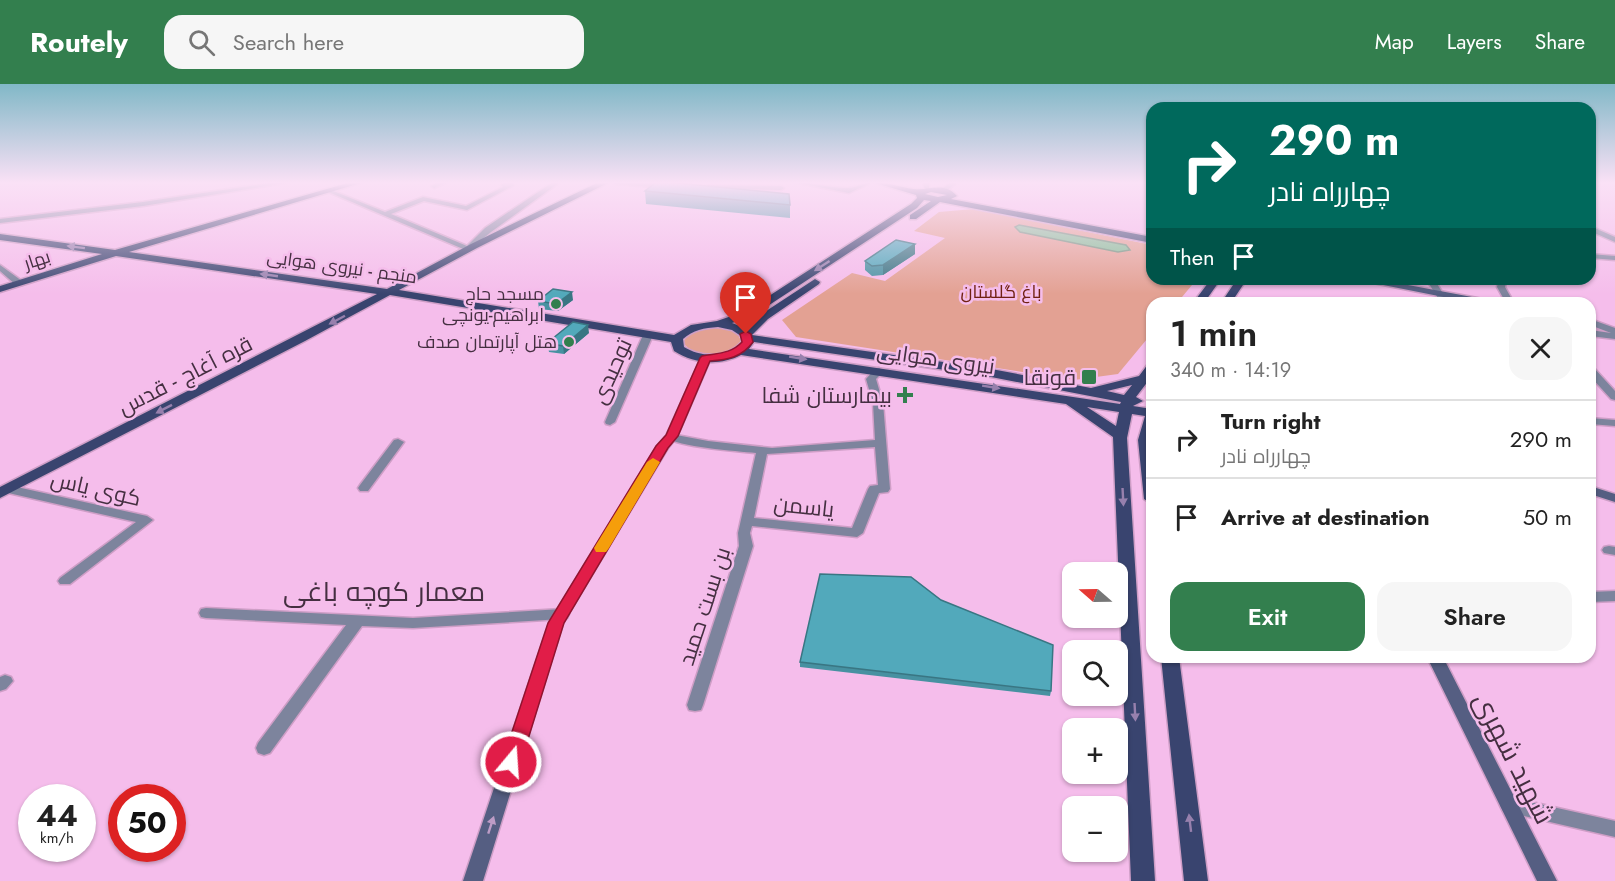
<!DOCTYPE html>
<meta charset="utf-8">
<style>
:root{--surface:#fff;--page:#f6f6f6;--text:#222;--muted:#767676;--line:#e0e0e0;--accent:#337f4e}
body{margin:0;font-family:Jost,Cairo,sans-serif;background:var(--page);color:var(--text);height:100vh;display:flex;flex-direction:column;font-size:22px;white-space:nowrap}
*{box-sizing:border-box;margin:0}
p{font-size:20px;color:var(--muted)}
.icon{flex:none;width:33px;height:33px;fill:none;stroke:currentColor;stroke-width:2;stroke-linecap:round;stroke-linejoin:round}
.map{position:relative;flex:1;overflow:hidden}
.details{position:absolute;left:1146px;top:213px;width:450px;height:366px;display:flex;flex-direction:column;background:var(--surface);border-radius:18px;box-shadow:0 2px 4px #0004}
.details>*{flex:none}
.guide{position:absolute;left:1146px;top:18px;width:450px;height:183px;border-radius:18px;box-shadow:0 2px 4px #0004;background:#00695c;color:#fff;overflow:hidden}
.needle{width:39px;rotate:290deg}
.fabs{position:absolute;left:1062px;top:478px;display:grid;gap:12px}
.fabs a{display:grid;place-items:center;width:66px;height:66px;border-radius:12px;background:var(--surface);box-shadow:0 2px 4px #0004;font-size:30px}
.speed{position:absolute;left:18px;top:700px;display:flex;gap:12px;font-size:30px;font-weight:700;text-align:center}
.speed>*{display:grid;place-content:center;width:78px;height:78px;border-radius:50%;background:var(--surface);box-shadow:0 2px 4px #0004;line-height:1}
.speed small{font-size:15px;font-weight:400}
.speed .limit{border:9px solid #d22;background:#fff;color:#111}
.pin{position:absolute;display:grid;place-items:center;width:51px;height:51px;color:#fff;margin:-62px -26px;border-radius:50% 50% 50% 0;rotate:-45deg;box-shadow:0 0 6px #0007}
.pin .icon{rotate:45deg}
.me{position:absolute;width:66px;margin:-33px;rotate:18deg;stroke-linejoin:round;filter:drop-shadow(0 0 4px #0008)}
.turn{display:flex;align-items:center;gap:21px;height:126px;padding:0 24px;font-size:27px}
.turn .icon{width:78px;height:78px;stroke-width:2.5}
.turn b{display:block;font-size:42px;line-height:51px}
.then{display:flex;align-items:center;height:57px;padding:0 24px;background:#0003;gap:12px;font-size:22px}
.round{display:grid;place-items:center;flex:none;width:63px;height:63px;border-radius:18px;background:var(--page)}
.overview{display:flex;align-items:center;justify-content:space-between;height:102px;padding:0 24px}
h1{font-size:36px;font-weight:600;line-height:45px}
.primary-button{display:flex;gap:12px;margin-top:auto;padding:12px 24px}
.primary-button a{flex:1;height:69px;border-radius:18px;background:var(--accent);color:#fff;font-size:24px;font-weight:600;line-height:69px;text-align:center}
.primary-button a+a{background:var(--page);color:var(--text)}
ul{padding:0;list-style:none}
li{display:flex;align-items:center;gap:18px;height:78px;padding:0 24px;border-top:2px solid var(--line)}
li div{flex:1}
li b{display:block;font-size:22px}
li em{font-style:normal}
header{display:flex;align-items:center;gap:36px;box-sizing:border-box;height:84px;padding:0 30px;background:var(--accent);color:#fff}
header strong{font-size:28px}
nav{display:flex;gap:33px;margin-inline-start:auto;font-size:21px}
.search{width:420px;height:54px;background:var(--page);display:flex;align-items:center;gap:15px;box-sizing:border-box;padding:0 21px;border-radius:18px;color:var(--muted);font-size:22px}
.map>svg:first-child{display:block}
.green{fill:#e3a193}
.water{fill:#86bf96;stroke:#72947c;stroke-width:1.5}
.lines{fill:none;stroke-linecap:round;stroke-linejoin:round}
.minor-casing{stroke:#ce9ec6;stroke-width:3}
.tertiary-casing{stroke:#ce9ec6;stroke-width:3}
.secondary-casing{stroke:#ce9ec6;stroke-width:3}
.primary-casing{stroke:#ce9ec6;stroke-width:3}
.minor{fill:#7d849d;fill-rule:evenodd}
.tertiary{fill:#7d849d;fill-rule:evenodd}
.secondary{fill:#555e82;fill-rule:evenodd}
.primary{fill:#39446f;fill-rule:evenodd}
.wall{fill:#4791a1}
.shaded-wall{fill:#397683}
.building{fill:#52a9bb;stroke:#397683;stroke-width:1.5}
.oneway{fill:#9780ad}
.oneway2{fill:#bd9cc6}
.route{fill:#e11d48;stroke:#92132f;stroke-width:1.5}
.slow{fill:#f59e0b}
.poi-dot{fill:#337f4e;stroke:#f5bdeb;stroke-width:2}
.labels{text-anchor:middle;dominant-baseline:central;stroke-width:5;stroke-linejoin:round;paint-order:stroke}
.far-street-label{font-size:18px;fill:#452f41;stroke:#f5bdeb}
.far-park-label{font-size:18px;fill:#702112;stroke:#f5bdeb}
.far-poi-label{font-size:18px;fill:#452f41;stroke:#f5bdeb;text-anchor:end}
.street-label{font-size:22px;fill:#452f41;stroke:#f5bdeb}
.poi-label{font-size:22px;fill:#452f41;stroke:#f5bdeb;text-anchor:end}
.near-street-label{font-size:27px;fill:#452f41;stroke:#f5bdeb}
</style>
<header>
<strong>Routely</strong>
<div class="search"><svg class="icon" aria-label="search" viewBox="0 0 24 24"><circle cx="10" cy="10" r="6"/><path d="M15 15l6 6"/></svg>Search here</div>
<nav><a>Map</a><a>Layers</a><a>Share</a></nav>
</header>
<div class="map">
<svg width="1615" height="797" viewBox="0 0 1615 797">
<rect width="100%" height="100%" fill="#f5bdeb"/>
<path class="green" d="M974,125L1152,161V195H1197L1177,219H1152V249L1118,290L1074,296L796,253L782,236L852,189L885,197L945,154L914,147L939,128Z
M713,243L737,248L741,257C731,273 693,276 683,258L689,250Z"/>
<path class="water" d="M1019,141L1126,161L1130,166L1118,168L1020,148L1015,143Z"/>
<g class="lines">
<g class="minor-casing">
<path id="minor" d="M275,98H291L143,122L0,139V135L143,118Z
M439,98H448L434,104L431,102Z
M504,98H512L514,101L467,126L424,117L391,130L467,162L485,144L553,98H560L491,148L468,167L326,107L331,106L385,128L423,113L466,122L503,103L501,101Z
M612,98L667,100L670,102L667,104L615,100Z
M793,98C811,98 828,104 846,104C855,105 863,98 873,98L849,109Z
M923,98H929V106H925Z
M709,101L781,102L784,104L781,106L707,104V102Z
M1590,170L1615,172V176L1590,174Z
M0,181L22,197V201H16L0,187Z
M1426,195H1434L1449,219H1441Z
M1499,195H1507L1505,203L1514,219H1506L1497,203Z
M648,248L653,251L615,338L610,341L606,340L605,338L643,251Z
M879,284L884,287L876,295L883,319L890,405L888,408L879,409L863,449L857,453L752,442L750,449L753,462L703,621L701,626L695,627L689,626L687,621L739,462L738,449L756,369C736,367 678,363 665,353L671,350L708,357L772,364L875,356L873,319L866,295L875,285ZM875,363L878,401L870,402L868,405L852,444L754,434L767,370Z
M1590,334L1615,336V342L1590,340Z
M398,355L404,358L368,407H360L358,404L360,401L394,356Z
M8,401L147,432L153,436L70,500H60L58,497L60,494L136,438L4,408L2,405Z
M1609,462L1615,463V471L1604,469L1602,466L1604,463Z
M1615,507V517L1590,518V508Z
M206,524L413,534L562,525L567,526L569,530L567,534L562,535L413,544L362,542L270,669L264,671L258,669L256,664L258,659L346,541L206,534L201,533L199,529L201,525Z
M5,591L11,593L13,597L6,605L0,607V593Z
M1509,713L1615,737V753L1503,727L1500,721L1503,715Z"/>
</g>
<g class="tertiary-casing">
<path id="tertiary" d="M951,98H958L946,107H942V105Z
M1590,142L1615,153V158L1590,147Z
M1590,235L1615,244V255L1590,252V246L1611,249L1590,241Z
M1590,283L1594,284L1615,307V316L1611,315L1590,292Z"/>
</g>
<g class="secondary-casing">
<path id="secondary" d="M1359,195H1376L1488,216L1492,219H1474L1363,197Z
M706,271L711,274L677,353L668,364L563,539L483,797H463L549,539L657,362L666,352L701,274Z
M1590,402L1615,410V418L1590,410Z
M1427,573H1443L1557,797H1537Z"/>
</g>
<g class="primary-casing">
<path id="primary" d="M351,98H364L129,168L387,205L471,160L599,98H610L477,164L399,206L674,251L691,241L717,237L746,227L911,120L917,114L916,111L872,98C887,98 899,103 914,105C929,107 944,97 957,112L951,115L1152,153V159L940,118L916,135H910V131L931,117L924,116L917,124L754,231L732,239L745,244L760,231L815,195L820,198L819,200L768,235L752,251L986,284L1091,304L1139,292L1148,280L1152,279V292L1136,313L1143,317L1133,322L1152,325V420L1144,415L1138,356L1145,332L1132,330L1127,354L1155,797H1131L1113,353L1066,320L741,271C720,282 694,280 674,267L671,258L390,211L305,257L0,414V403L377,210L116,172L0,208V202L102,170L0,156V150L115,166ZM931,108L947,111L938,113L925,110ZM718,243L732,246L741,252L742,258C727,274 702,274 684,263L683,255C693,246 704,244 718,243ZM754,258L986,292L1121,318L1120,320L749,265ZM1132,301L1124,311L1107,307ZM1087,323L1119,328L1116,342Z
M1211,195H1221L1204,219H1193Z
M1237,195H1247L1231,219H1221Z
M1161,573H1179L1208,797H1184Z"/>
</g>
<use href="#minor" class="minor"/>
<use href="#tertiary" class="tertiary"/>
<use href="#secondary" class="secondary"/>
<use href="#primary" class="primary"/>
</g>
<path class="wall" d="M645,107L790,121V134L646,120Z
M915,160V170L883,191L872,192L865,186V177Z
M573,216L558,227L539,225L538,217Z
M589,249L564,270L549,268L547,259Z
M800,578L1051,607L1050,612L800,583Z"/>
<path class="shaded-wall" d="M915,160V170L883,191V181Z
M572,208L573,216L558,227L556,220Z
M588,241L589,249L564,270L563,262Z"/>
<path class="building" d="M656,98H667L789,110L790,121L645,107Z
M896,156L915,160L883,181L872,182L865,177Z
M553,205L572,208L556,220L538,217Z
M573,238L588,241L563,262L547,259Z
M820,490L911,493L941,516L1053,561L1051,607L800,578Z"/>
<defs><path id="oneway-solid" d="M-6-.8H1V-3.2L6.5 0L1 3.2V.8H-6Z" transform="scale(1.5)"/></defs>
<g class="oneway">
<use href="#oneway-solid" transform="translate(76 163) rotate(-173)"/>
<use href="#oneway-solid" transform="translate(822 182) rotate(147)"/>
<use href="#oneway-solid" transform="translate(269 191) rotate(-172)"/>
<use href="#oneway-solid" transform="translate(337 236) rotate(152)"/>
<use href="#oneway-solid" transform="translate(798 274) rotate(9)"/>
<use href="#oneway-solid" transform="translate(991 303) rotate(9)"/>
<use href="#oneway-solid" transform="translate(164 325) rotate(153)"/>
<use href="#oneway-solid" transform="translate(1123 413) rotate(87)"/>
<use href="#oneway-solid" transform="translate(1135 628) rotate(87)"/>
<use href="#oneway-solid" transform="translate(1190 739) rotate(-97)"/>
</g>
<use class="oneway2" href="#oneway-solid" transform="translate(491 741) rotate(-72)"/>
<linearGradient id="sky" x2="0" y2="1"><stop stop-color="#81b8c7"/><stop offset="0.47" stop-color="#fae1f6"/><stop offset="1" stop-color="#fae1f6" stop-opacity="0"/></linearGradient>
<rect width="1615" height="210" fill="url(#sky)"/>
<path class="route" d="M746,247L751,250L753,258C742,273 728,276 710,277L678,352L668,364L564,539L521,678L518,683L511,686L504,683L502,678L548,539L656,362L666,351L700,274L702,272C717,269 731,270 742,258L740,250Z"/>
<path class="slow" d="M653,374L660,378L609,464L606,468H596L594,464L647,378Z"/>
<g class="poi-dot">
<circle cx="556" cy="220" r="6"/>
<circle cx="569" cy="258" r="6"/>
<rect x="1081" y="285" width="16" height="16" rx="3"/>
<path d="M902 302h6v6h6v6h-6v6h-6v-6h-6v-6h6z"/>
</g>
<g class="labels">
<g class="far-street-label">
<text transform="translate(37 176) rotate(-18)">بهار</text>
<text transform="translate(342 183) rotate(8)">منجم - نیروی هوایی</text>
</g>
<g class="far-park-label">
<text x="1001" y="208">باغ گلستان</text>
</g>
<g class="far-poi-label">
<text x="544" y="210">مسجد حاج<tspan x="544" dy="21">ابراهیم-یونچی</tspan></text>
<text x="557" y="258">هتل آپارتمان صدف</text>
</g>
<g class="street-label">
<text transform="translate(936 274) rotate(8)">نیروی هوایی</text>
<text transform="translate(611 287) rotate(-66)">توحیدی</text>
<text transform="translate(185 291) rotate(-27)">قره آغاج - قدس</text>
<text transform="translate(96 404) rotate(13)">کوی یاس</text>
<text transform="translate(804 422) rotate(6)">یاسمن</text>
<text transform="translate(704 522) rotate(-72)">بن بست حمید</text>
</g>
<g class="poi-label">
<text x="1076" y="293">قونقا</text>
<text x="892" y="311">بیمارستان شفا</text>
</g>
<g class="near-street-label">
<text x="384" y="507">معمار کوچه باغی</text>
<text transform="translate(1514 674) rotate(63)">شهید شهری</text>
</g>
</g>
</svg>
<div class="fabs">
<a><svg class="needle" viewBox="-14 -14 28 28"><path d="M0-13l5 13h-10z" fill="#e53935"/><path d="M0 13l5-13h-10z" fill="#767676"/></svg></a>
<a><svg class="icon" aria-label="search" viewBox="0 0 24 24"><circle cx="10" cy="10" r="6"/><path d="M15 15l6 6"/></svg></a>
<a>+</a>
<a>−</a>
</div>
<div class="speed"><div>44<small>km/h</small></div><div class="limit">50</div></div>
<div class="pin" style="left:746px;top:250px;background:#d93025"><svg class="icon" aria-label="arrive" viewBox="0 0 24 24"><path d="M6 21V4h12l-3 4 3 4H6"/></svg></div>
<svg class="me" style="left:511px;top:678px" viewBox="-20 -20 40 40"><circle r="17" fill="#e11d48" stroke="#fff" stroke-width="3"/><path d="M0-11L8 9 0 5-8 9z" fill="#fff"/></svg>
<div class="guide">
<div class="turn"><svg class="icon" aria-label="right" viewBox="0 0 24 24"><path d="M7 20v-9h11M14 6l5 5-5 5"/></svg><div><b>290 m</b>چهارراه نادر</div></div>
<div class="then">Then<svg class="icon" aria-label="arrive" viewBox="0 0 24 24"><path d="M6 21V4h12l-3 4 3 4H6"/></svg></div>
</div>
<section class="details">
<div class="overview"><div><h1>1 min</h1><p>340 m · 14:19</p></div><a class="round"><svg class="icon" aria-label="close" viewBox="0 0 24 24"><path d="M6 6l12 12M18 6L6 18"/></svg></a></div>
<ul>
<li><svg class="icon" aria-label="right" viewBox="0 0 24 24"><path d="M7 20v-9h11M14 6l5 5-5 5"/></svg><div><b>Turn right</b><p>چهارراه نادر</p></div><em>290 m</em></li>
<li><svg class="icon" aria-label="arrive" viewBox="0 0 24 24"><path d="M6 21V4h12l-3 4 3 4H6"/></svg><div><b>Arrive at destination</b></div><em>50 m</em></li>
</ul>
<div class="primary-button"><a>Exit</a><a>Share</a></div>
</section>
</div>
